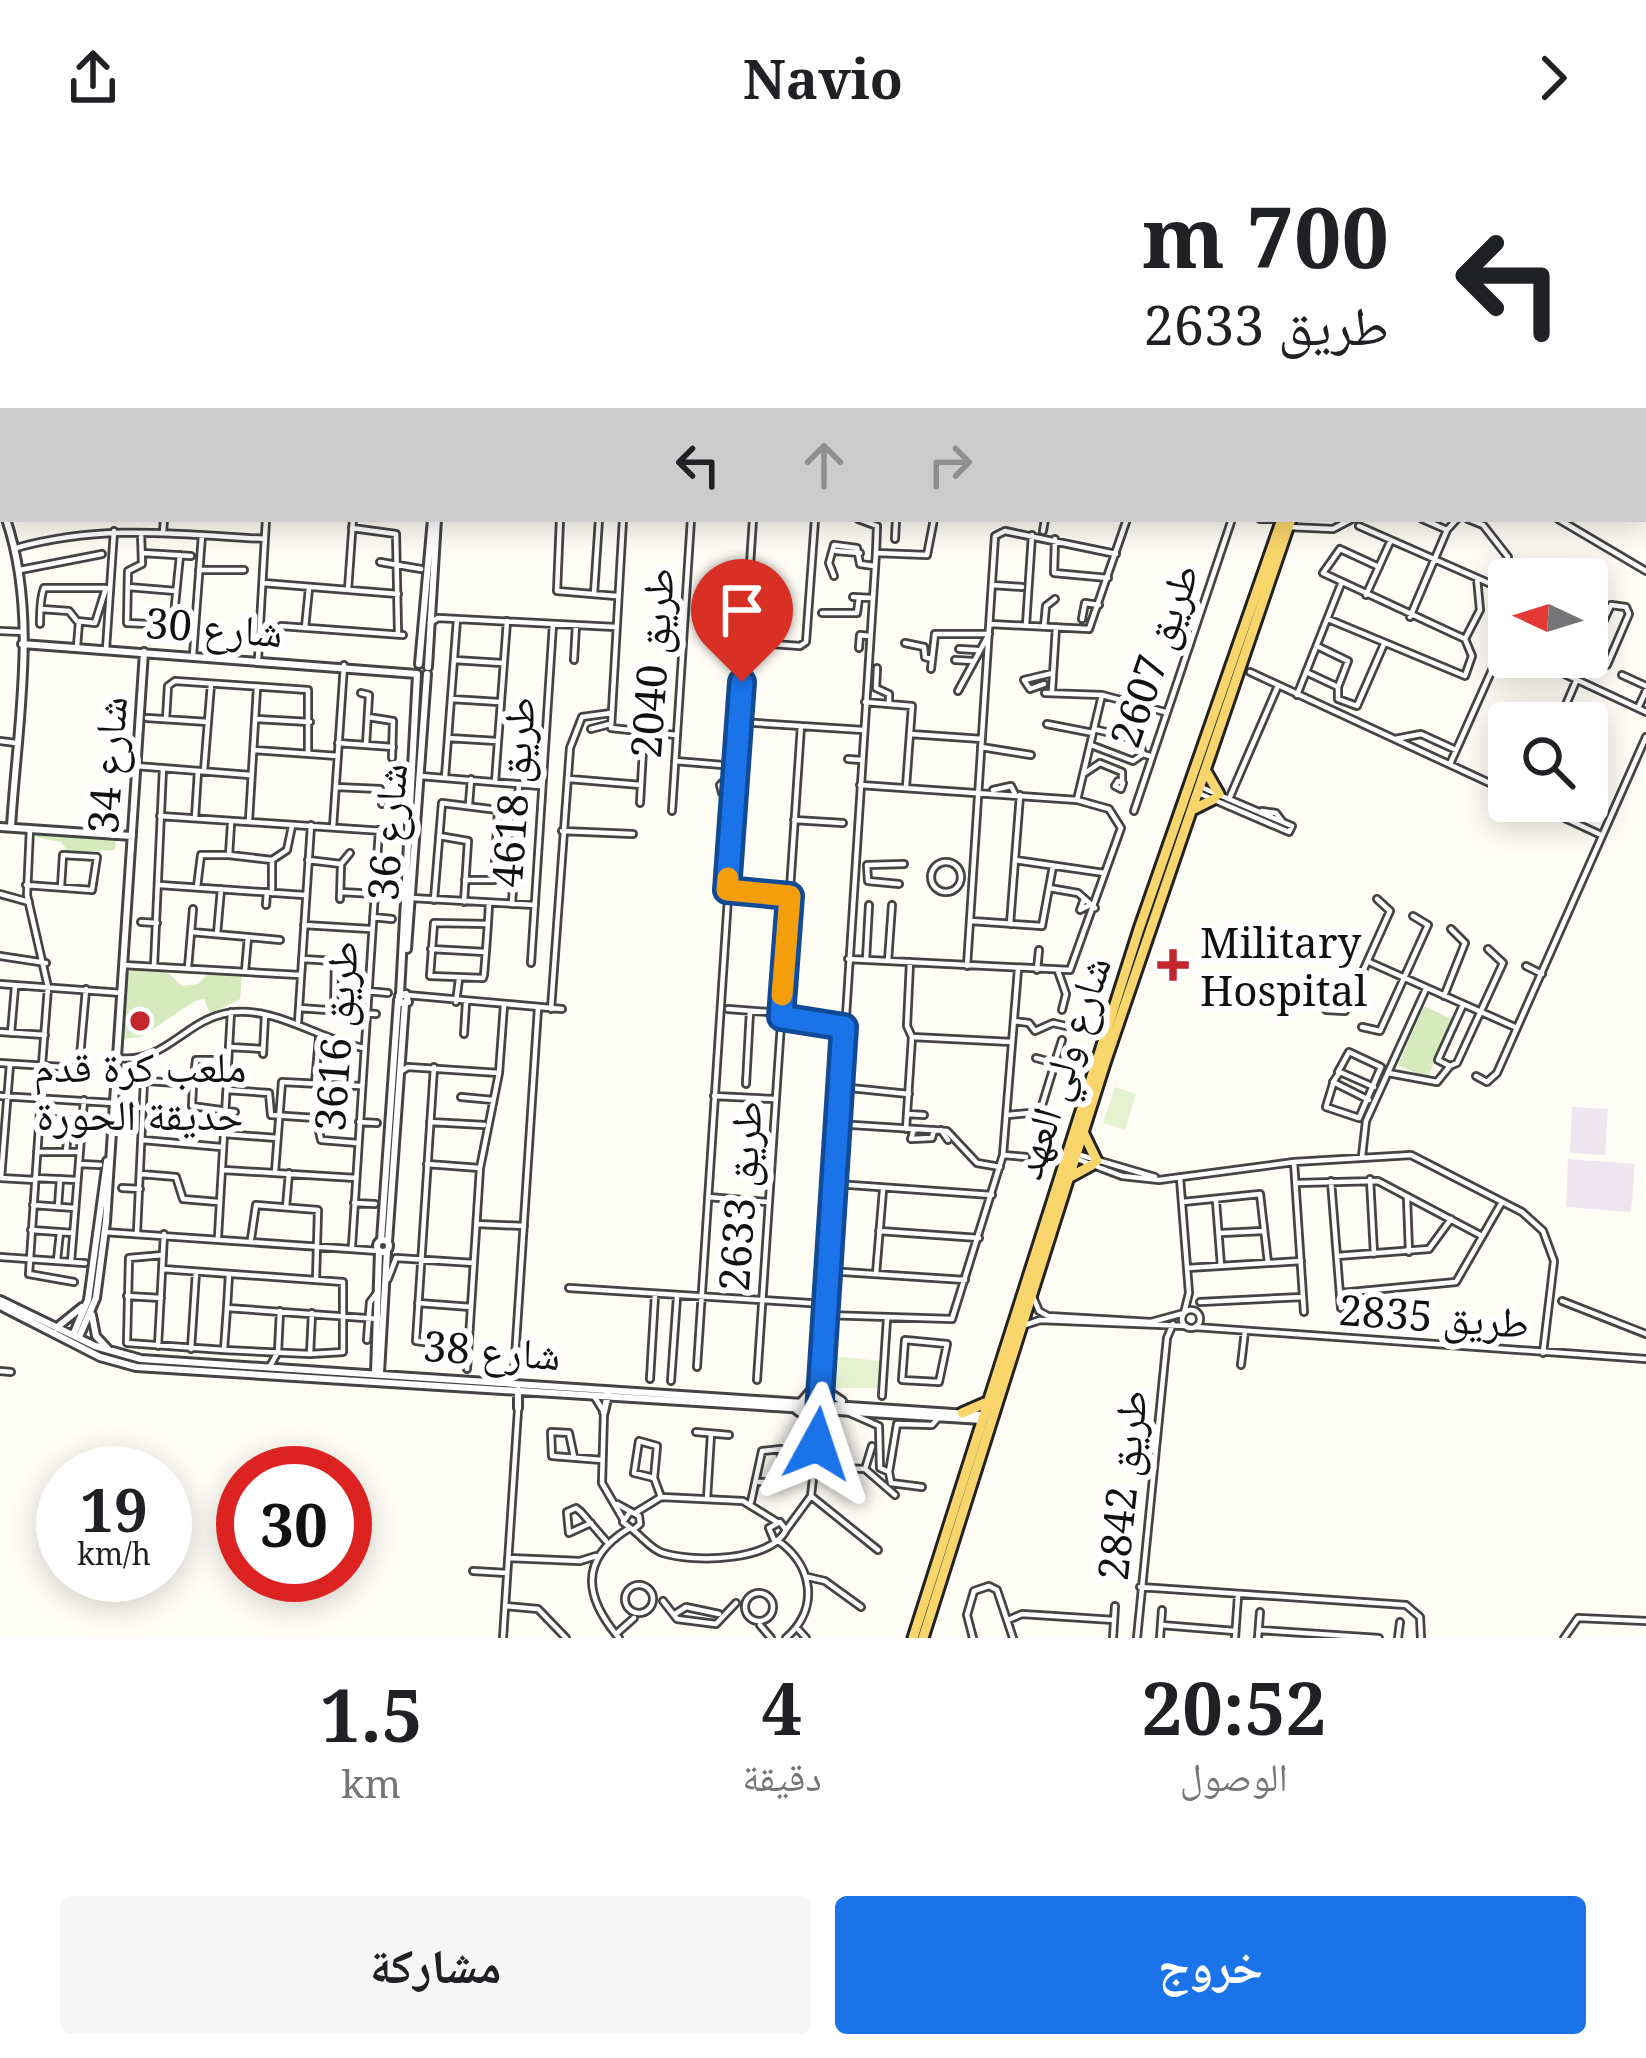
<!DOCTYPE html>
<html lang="ar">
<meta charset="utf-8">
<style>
:root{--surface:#fff;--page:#f6f6f6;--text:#202124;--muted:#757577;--accent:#1a73e8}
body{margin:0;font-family:"Noto Serif","Noto Naskh Arabic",serif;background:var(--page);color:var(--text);direction:rtl;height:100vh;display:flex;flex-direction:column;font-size:45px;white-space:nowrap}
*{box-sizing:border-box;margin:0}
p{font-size:39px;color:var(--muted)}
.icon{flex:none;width:66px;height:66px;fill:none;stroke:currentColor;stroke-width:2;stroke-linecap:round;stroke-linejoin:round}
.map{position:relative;height:1482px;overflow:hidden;direction:ltr}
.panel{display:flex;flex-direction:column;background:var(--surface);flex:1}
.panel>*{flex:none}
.top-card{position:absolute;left:0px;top:0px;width:1647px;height:366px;box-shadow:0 6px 30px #0003;direction:rtl;background:#fff;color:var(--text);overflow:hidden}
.needle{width:78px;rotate:274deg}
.tools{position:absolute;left:1488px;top:402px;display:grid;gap:24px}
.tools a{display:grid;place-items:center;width:120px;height:120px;border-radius:12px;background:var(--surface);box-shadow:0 6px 30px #0003;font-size:60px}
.speed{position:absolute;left:36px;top:1290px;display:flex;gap:24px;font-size:60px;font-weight:700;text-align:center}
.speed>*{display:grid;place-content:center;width:156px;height:156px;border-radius:50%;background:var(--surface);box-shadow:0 6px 30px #0003;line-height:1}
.speed small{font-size:30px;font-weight:400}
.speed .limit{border:18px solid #d22;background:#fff;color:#111}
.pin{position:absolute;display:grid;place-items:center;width:102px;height:102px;color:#fff;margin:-123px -51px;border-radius:50% 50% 50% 0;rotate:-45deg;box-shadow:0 0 12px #0007}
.pin .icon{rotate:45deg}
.me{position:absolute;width:132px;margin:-66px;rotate:5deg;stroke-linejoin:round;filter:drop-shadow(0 0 9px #0008)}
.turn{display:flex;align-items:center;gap:42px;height:252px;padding:0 60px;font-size:54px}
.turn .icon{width:156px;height:156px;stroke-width:2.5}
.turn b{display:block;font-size:84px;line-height:102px}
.lanes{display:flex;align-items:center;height:114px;padding:0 60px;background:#0003;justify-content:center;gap:60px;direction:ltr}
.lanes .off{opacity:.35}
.eta{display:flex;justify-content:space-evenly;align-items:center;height:204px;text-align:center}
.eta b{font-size:72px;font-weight:700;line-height:84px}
.action{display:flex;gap:24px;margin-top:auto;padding:24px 60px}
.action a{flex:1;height:138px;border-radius:12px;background:var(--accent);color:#fff;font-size:48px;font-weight:700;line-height:138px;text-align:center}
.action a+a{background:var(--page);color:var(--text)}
header{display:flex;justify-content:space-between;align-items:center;height:156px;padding:0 60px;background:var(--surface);font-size:54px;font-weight:700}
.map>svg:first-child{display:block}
.industrial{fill:#eee6ef}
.green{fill:#d5ebbd}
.pitch{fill:#e6f2cf}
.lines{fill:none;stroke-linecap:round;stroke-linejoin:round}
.minor-casing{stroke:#444;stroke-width:10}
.tertiary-casing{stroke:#444;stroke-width:12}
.primary-casing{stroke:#222;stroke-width:15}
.minor{stroke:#fff;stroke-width:4.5}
.tertiary{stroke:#fff;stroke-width:6}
.primary{stroke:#f9d66b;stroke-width:9}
.route-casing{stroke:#114b97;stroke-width:30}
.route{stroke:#1a73e8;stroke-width:21}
.slow{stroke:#f59e0b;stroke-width:21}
.poi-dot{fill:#c4262e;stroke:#fff;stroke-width:4.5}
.labels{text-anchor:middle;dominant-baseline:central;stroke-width:12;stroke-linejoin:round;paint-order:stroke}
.street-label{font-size:42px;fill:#111;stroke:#fff}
.poi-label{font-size:42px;fill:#111;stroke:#fff;text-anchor:start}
</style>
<header><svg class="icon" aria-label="forward" viewBox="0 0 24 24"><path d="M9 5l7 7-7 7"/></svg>Navio<svg class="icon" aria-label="share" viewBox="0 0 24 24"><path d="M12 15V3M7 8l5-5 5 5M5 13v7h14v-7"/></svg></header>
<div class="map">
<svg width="1646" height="1482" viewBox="0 0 1646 1482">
<rect width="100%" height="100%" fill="#fffdf5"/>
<path class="industrial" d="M1572,951L1608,953L1605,999L1570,997Z
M1568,1003L1635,1008L1631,1056L1566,1051Z"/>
<path class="green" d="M38,677L116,682L115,694L68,696L61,686L35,681Z
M134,811L164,813L182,830L198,828L210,816L242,818L240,843L210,858L204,843L195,845L141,881L122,883L126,819Z
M1424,850L1454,864L1427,922L1398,909Z"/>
<path class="pitch" d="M1115,931L1136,938L1125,974L1103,967Z
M832,1200L880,1205L878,1232H830Z"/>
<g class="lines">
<g class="minor-casing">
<path id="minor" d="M955,0V3
M999,0V3
M1548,0L1571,3
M1585,0V3
M159,3L171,0
M434,3L442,0
M593,3V0
M715,3V0
M837,3V0
M1049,3V0
M1101,3V0
M1477,3L1478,0
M1644,47H1646
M1644,93H1646
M1644,130H1646
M1644,156H1646
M0,196H3
M1644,232H1646
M0,314H3
M560,363L557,435L616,440
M623,363L611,572L676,579
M1260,363H1277
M1422,363L1447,374L1457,363
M1468,363L1483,369L1508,401L1496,430
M1558,363L1646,415
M1359,370L1509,436
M1289,371L1333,373L1352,363
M352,372L396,378L398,477
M1043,375L1045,363
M163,376L164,363
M141,377L142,408L128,415L127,467L173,469L180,399
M895,383L896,363
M1055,383L1054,417L1108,422
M16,392C102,368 177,378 265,383
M836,395L860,397
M143,397L191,400
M876,397L927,399L934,363
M380,406L421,413
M20,414L102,398
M199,414H244
M834,420L829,407L834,389L857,392L860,408L874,410
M263,427L398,438
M992,429L1022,431
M128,431L176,435
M348,434L353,363
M594,438L599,363
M1366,439L1391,384
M853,441L872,442
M1587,444L1609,452
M822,457H857L859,442
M1410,461L1447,374
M1082,463L1085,447L1099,449
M1328,463L1465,520L1472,500L1465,483L1323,417L1340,393L1379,411
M430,467L438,462L615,471
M40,468C40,457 40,442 44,432H106L95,467L77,465L69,455L41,453
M990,468L1089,473L1127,363
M1026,469L1032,379
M281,470L403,479
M1044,471L1046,450L1055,443
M305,472L309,432
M0,475L23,476
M745,482L731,478L728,460L734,441L747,440
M1465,483L1480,454L1477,422
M745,486L800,490L806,486L815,363
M1496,486L1509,457
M905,487L924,491L925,501L932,503
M77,490L79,466
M859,492L860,479L869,480
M106,493L114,375
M959,493L977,494
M193,499L202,379
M1528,501L1646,556
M1587,501L1580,517L1607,509L1629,458L1626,451L1611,449L1587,500
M258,503L266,363
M454,504L502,507
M574,504L576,469
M955,504L973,505
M877,512L876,532L889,538V547
M931,513L935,478H989
M1250,516L1509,636
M1306,516L1338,531L1348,505L1319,491
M1622,519L1646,530
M1044,528L1030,533L1024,524L1053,517
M1338,531V543L1357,550L1384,488
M958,535L989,478
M1052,535L1056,471
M361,537L369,539L366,589
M1045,537L1102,539L1165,556
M1297,539L1341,428
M451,543L499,546
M865,546L912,550L906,631
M1638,552L1646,535
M368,561L393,565L392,602
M147,562L208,566
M166,563L168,530L175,525L308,534V598
M256,563L310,566
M739,566L863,574
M1558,567L1577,523
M1047,568L1093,577
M1495,570L1509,582
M591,573L610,568
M1094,573L1139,584L1143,598L1150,600
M910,578L982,583
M448,582L497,585
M1395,583L1421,578L1456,594
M0,585L16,587
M338,587L393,591
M1091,589L1133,605L1143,598
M981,591L1031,599
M254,594L338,600
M848,603L861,604
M675,605L735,610
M1450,608L1500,496L1509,492
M136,610L250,619
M204,615L211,528
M1085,617L1100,607L1122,616V625
M420,620L540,630
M445,621L457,463
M569,623L641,629
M1118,625L1123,627L1121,633L1115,630Z
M495,626L507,465
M336,631L380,633L382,648
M993,634L1011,630L1015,638
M1196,636L1289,676L1292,670L1203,632
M733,642L722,637L720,629L725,624L734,631
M1229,643L1277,532
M1077,644L1102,539
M1528,645L1599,678
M640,647L644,576
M469,648L471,623
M672,655L691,363
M1134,655L1232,363
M1262,655L1276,657L1282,665
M160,660L398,676L410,682
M195,662L198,615
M249,664L257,532
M794,664L843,667
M231,668L229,699L272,704V737
M333,671L344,509
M30,672L27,739L48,831L42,909
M562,675L633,678
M439,680L468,685L464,746
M272,704L287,694L292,670
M308,704L341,708L340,743
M1015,704L1104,717
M931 721a15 15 0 1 1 30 0a15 15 0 1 1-30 0Z
M341,708L350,697
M376,719L393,720
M899,728L868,725L867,709L904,708
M26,729L92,734L97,701L63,699L61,731
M160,729L304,739
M197,731L201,699H229
M1049,732L1078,737L1095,752
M729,734L789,739
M341,736L375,738
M0,738L29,746
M411,742L535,749
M1084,743L1080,754L1088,750
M434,744L442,647L498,654L494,724H465
M512,748L519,628
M266,749L267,736
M373,761L392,763
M971,765L1042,770L1053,710
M141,766L157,767
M488,768L434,767L430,820L483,822L484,819C486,795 488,771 489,747
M1010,768L1020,639
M304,769L370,773
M191,776L248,781L245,815
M217,778L221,733
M248,781L280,784
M431,793L485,796
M0,800L46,807
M302,803L335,805L334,855L376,858
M848,803L1070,814L1121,672L1109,653L1077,644L860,629
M866,804L869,749
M335,805H345L346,793
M888,805L892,749
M910,806L907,870L912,881
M1369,806L1517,872
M531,807L553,468
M123,809L300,819
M154,810L163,612
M967,810L995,380L1005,375L1116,398
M1526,810L1542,818
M188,812L193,753
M1037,814L1039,794
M1058,815L1066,838L1062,854
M0,828L122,837
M368,835L388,837
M407,839L562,853
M1444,840L1465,787L1451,773
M456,846L459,823
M1463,849L1438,904L1450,910L1457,907L1503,807L1488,793
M299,852L327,854
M551,853L570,592L582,561L611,557
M728,853L781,857
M1326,854L1345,855L1390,755L1377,743
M781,861L844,871
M1014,865L1029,867L1035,875L1053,867L1066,870
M298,867L311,669
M1362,871L1380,875L1428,769L1413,760
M0,876L45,879
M11,877L15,831
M464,878L466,847
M229,891L263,893
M263,898L265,859
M118,902C165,908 185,864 228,857C275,849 319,884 364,892
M1055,906L1062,884
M0,907L79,912L86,833
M434,911L416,1185L468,1192
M400,916L408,911L499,917
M1388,917L1437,926L1450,910
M1476,920L1487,926L1497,917L1646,581
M147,925L193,928L192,950L235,956
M315,927L319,882
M193,928L196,904H226
M746,928L750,855
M1333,928L1326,951L1359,962L1381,911L1349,896L1338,916
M840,931L909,938
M227,934L269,937L271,959L316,962L321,984L358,987
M0,940L114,947
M714,940L774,943
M41,941L29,1118L74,1126
M461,941L493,944
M1369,944L1333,926L1340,916L1374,931
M126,951L145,952
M907,958L924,959
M1008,959L1040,956L1055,907L1036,902
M51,963L81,965
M359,966L377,967
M430,966L484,969
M837,968L947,975L977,1007L1000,1011
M906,973L912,881L1012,886
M914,973L911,983L932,982L934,974
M941,974L948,984
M224,978L277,982
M143,984L221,991
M37,996H79
M66,996L69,964
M1003,999L1026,1001
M1080,999L1155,1021
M1362,1000L1366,965L1426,833
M1077,1003L1122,1020L1159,1024L1294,1006L1411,999L1522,1056L1543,1075L1554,1105L1543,1197
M1294,1006L1304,1156
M80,1008L100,1009
M427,1008L480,1012
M224,1014L356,1022
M275,1016L282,926L360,930
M141,1018L176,1021L183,1043L218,1046
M0,1022L35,1024
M1,1022L10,908
M35,1022L77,1024
M1370,1023L1374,1098
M1331,1025L1341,1152
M1296,1027L1378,1025L1480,1079
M836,1028L992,1039
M122,1032L140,1033
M708,1041L768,1046
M1407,1042L1409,1096
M1216,1045L1221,1110
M1183,1046L1260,1038L1268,1107
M354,1047L375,1048
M33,1049L75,1052
M58,1051L60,1023
M286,1051L289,1017
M477,1068L524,1070
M31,1074L73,1077
M879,1075L979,1082
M104,1076L379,1095
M137,1076L145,903
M1221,1077L1263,1075
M218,1081L231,856
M251,1083L256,1049L318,1054L316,1123
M352,1090L379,674
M163,1099L129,1102L127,1187L224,1194L227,1152
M1337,1100L1429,1093L1451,1063
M0,1101L85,1107
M57,1104L60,1076
M71,1106L84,944
M1187,1112L1301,1105
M162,1113L343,1126V1196L310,1198
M828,1115L965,1124
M229,1118L227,1152L379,1163
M876,1118L883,1034
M388,1123L396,1102L474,1107
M569,1132L825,1148
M1340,1137L1456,1126L1502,1046
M127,1140L161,1142
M1033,1141L1039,1155L1048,1160L1151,1166L1184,1157L1189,1137L1180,1022
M1562,1145L1646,1178
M1200,1146L1303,1141
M418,1147L471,1151
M1182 1163a9 9 0 1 1 18 0a9 9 0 1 1-18 0Z
M825,1159L952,1163L1003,999L1018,813
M1025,1169L1040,1164L1186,1170
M1195,1171L1646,1203
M367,1184L370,1146L377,1137
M905,1184L947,1188L939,1226L902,1224Z
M158,1190L164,1078
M191,1193L196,1116
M224,1194L310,1198L312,1157
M1241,1209L1245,1175
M270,1210L278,1196L280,1155
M697,1211L753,363
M467,1213L480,1012L499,917L504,849
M0,1215L11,1216
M514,1217L538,852
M650,1223L655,1139
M757,1224L801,570
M671,1225L677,1141
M594,1240L604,1256L602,1327L623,1363
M882,1240L887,1163
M817,1246L819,1225
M821,1246L876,397L877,370L858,363
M845,1255L879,1270L880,1312L889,1316L891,1327L922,1331
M696,1276L729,1279
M818,1276L821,1253
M574,1301L569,1277L551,1276L552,1300L602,1304
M814,1311L865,1313L895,1339
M865,1313L872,1290
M889,1316L897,1268L932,1269L939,1261
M654,1322L634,1317L639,1285L657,1290L654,1322L661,1341
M811,1340L878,1394
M707,1343L711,1278
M751,1346L762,1295L781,1293L782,1326H759
M617,1348L639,1360L640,1368L633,1374L623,1366L630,1356
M635,1357L661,1341L743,1345L777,1366
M591,1367L569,1377L567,1356L576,1352L581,1356L606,1385
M633,1374C642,1381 652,1394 663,1397C695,1407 771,1405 786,1374L780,1366L769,1372L774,1384
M786,1374L811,1340L817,1287
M777,1384C813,1409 820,1452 786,1482
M508,1402L580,1405L596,1400
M473,1415L507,1417
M808,1421L825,1425L861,1451
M625 1443a14 14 0 1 1 28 0a14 14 0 1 1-28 0Z
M1140,1431L1406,1449L1420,1461L1421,1482
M745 1451a14 14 0 1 1 28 0a14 14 0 1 1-28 0Z
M663,1445L677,1463L716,1468L736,1447
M506,1450L538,1453L566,1482
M675,1458L686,1451L719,1458
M1008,1464L1022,1458L1114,1464
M760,1469L771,1482
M1161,1469L1235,1475
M797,1472L806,1482
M1259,1474L1379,1482
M616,1478L634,1462
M503,1482L518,1254
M619,1482C585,1442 578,1404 628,1373
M973,1482L967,1459L974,1435L989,1430L997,1434L1013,1482
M1113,1482L1115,1450
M1137,1482L1167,1182L1173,1168
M1160,1482L1162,1454
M1235,1482L1238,1440
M1258,1482L1260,1456
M1398,1482L1400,1466
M1564,1482L1578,1462L1646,1465"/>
</g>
<g class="tertiary-casing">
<path id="tertiary" d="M288,3L290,0
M0,123V164
M0,346L3,355
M6,363C39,460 17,570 11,671
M22,488L417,518L400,838
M419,508L432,363
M428,511L437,363
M0,671L132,680
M407,793L427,518
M406,838L408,846L400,847L399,840Z
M377 1090a6 6 0 1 1 12 0a6 6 0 1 1-12 0Z
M381,1084L398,844
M388,1086L405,848
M0,1144L95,1190L141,1203L983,1259
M0,1150L100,1201L136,1211L982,1264
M92,1159L96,1180L109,1194
M56,1172L82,1151
M73,1179L88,1144L107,1005
M79,1181L96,1142L106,1066L144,496
M375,1217L379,1095
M380,1217L387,1095
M821,1231L842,1245
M802,1245L818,1226
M518,1252V1234
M795,1253L816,1268
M604,1256L608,1238
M816,1288L825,1263L833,1255"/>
</g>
<g class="primary-casing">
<path id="primary" d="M1214,0L1227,3
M1258,0L1274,3
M175,3L198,0
M236,3L248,0
M1401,3L1405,0
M1416,3L1417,0
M1425,3L1426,0
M0,16L3,15
M0,28H3
M1644,74H1646
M1644,83H1646
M1207,617L1219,638
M1194,653L1214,643
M1084,978L1097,1005
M1072,1020L1092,1009
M962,1257L985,1247
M913,1482L1139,773L1282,363
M923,1482L1106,904L1291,363"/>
</g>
<use href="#minor" class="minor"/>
<use href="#tertiary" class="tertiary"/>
<use href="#primary" class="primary"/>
</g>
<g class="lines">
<g class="route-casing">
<path id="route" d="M742,526L727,734L790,740L781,861L844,871L817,1288"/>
</g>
<use href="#route" class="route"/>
<path class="slow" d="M728,722L727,734L790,740L782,839"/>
</g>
<g class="poi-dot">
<path d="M1167 791h12v12h12v12h-12v12h-12v-12h-12v-12h12z"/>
<circle cx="140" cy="865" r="12"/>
</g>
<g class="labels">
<g class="street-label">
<text transform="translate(214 470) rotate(4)">شارع 30</text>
<text transform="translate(1153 499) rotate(-71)">طريق 2607</text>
<text transform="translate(651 507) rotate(-86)">طريق 2040</text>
<text transform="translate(106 609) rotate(-86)">شارع 34</text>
<text transform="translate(512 636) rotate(-86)">طريق 4618</text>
<text transform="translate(386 676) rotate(-86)">شارع 36</text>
<text transform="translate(335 880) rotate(-86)">طريق 3616</text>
<text transform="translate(1060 911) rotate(-72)">شارع ولي العهد</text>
<text transform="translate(739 1040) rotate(-86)">طريق 2633</text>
<text transform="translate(1434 1159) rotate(4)">طريق 2835</text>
<text transform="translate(492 1193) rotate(4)">شارع 38</text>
<text transform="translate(1121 1329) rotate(-84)">طريق 2842</text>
</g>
<g class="poi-label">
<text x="1200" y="785">Military<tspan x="1200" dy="48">Hospital</tspan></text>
<text x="140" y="909" text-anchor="middle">ملعب كرة قدم<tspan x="140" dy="48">حديقة الحورة</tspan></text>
</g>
</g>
</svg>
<div class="tools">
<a><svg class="needle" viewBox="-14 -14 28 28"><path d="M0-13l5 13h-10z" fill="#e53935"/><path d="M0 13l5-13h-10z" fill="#757577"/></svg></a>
<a><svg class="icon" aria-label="search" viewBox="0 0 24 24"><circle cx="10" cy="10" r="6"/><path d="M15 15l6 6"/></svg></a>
</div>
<div class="speed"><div>19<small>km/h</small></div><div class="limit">30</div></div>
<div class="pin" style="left:742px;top:526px;background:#d93025"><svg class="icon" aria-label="arrive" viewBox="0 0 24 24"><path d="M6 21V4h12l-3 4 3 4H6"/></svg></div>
<svg class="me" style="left:817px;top:1288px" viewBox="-20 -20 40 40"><path d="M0-17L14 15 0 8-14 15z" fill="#1a73e8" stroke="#fff" stroke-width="4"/></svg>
<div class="top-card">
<div class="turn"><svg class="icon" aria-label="left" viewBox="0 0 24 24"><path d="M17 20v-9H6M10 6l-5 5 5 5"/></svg><div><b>700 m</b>طريق 2633</div></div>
<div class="lanes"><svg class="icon" aria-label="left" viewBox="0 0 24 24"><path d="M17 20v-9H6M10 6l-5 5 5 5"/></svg><svg class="icon off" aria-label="ahead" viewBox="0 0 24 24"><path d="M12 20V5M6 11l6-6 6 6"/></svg><svg class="icon off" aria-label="right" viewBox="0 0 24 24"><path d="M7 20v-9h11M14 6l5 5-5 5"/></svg></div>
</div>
</div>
<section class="panel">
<div class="eta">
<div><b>20:52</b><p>الوصول</p></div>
<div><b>4</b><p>دقيقة</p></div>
<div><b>1.5</b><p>km</p></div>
</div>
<div class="action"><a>خروج</a><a>مشاركة</a></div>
</section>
